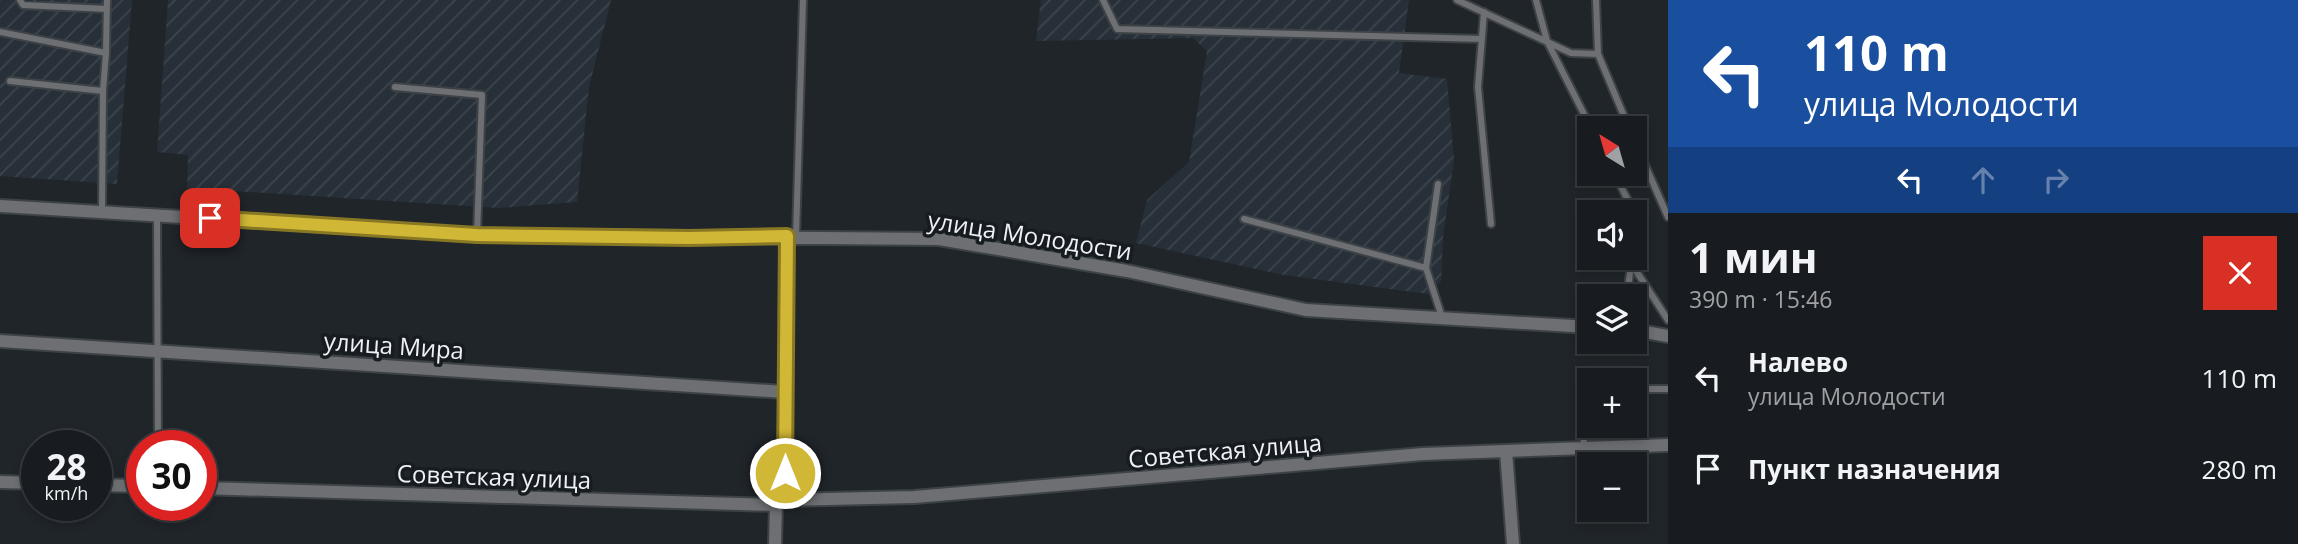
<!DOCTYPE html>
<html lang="ru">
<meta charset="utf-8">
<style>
:root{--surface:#181c20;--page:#212529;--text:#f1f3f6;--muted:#9fa1a5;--line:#363a3e}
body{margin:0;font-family:"Open Sans",sans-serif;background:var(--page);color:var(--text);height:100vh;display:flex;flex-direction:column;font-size:26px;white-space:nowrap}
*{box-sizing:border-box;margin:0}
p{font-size:23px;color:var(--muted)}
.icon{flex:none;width:38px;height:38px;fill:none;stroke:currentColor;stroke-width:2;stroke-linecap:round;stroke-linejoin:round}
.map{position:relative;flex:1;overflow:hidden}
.sheet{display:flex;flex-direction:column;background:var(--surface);width:630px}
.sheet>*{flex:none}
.hud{background:#1a4fa0;color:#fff;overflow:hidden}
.needle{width:46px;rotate:323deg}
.tools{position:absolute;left:1577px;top:116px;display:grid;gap:14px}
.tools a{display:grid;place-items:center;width:70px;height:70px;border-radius:0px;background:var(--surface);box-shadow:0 4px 10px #0003,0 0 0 2px var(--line);font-size:35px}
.speed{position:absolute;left:21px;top:430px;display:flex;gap:14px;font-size:35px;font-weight:700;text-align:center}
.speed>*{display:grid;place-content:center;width:91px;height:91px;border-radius:50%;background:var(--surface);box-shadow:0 4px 10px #0003,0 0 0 2px var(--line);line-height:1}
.speed small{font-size:18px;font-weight:400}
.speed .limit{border:10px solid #d22;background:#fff;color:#111}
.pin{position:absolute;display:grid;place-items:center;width:60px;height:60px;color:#fff;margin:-30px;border-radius:14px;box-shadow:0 4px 10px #0006}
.me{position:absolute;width:77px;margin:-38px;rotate:0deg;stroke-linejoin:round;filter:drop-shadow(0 0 5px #0008)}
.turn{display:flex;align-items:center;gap:24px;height:147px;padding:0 21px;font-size:32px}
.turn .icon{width:91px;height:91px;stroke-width:2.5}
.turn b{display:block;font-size:49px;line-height:60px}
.lanes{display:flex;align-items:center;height:66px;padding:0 21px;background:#0003;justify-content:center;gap:35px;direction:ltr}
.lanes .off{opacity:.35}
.round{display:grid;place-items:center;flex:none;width:74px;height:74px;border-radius:0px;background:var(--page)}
.summary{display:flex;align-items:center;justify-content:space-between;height:119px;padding:0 21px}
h1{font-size:42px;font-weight:700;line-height:52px}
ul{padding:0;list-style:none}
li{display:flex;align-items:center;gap:21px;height:91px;padding:0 21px}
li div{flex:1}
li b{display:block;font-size:26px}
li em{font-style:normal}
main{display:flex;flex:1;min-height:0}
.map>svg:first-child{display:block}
.industrial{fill:url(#industrial-furrows)}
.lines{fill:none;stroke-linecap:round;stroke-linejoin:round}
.lane-casing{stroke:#3d4246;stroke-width:10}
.street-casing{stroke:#3d4246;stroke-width:16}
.lane{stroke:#6d6f72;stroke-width:6}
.street{stroke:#6d6f72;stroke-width:12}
.route-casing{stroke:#887723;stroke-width:18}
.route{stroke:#d1b736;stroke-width:12}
.labels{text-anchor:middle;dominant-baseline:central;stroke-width:7;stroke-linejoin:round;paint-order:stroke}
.street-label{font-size:24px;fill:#eef1f5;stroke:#171c20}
</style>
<main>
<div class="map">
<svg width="1668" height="544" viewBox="0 0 1668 544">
<defs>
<pattern id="industrial-furrows" width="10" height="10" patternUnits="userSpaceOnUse" patternTransform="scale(1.75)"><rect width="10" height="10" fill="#273039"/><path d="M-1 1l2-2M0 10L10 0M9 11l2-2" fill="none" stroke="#3c444c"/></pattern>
</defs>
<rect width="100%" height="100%" fill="#20252a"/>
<path class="industrial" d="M0,0H132L117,184L0,176Z
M168,0H611L589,87L577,202L499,208L187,188L188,155L157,152Z
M1041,0H1409L1399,73L1447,79L1454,160L1443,237L1441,281L1428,294L1284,275L1136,243L1147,200L1189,162L1207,51L1193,38L1036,41Z"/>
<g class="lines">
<g class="lane-casing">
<path id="lane" d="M20,0L23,5L107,9
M1103,0L1117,29L1482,39
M1457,0L1571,53L1598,54
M1536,0L1547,41L1591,128
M1596,0L1598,54L1629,128
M1484,12L1478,87L1491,224
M0,32L106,53L103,91
M106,53L107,0
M10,81L103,91L102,211
M395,87L482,95L477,235
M1634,140L1668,217
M1614,173L1634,212
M1634,213L1637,219L1634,239
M157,214L158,446
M1244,219L1426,268L1442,317
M796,236L803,0
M1631,263L1668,320
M1426,268L1438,184
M1627,296L1632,257
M1634,389H1668
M1584,448L1583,390H1589"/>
</g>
<g class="street-casing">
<path id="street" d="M0,206L477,235L939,239L1127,271L1306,310L1589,327
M1634,330L1668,336
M0,341L784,392
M1506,451L1513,544
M0,482L37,483
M96,485L142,486
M201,488L776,505L785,500L914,497L1423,454L1668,445
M785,500L787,236
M775,544L776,505"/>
</g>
<use href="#lane" class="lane"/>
<use href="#street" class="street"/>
</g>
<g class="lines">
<g class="route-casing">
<path id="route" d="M210,218L477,235L689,238L787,236L785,473"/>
</g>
<use href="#route" class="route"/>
</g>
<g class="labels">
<g class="street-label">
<text transform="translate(1030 235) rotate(9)">улица Молодости</text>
<text transform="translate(394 345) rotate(4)">улица Мира</text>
<text transform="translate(1225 450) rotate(-5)">Советская улица</text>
<text transform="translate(494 476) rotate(2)">Советская улица</text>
</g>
</g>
</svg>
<div class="tools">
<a><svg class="needle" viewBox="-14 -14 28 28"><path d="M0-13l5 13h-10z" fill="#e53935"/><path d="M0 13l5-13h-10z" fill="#9fa1a5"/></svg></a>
<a><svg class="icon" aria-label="sound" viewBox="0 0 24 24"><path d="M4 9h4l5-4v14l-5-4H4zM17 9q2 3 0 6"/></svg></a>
<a><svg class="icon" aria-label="layers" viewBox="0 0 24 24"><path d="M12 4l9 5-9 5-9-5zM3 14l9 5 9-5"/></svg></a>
<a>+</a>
<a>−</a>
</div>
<div class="speed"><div>28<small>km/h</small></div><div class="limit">30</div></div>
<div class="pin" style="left:210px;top:218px;background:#d93025"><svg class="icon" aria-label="arrive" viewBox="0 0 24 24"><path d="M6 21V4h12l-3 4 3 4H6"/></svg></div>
<svg class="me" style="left:785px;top:473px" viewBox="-20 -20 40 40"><circle r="17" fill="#d1b736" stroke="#fff" stroke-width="3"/><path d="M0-11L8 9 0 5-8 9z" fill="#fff"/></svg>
</div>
<section class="sheet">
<div class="hud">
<div class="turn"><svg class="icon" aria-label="left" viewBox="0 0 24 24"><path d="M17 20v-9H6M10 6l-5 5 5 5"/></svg><div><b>110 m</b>улица Молодости</div></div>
<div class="lanes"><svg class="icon" aria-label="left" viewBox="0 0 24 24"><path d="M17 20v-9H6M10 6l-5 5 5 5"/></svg><svg class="icon off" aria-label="ahead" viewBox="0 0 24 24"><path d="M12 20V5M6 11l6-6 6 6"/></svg><svg class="icon off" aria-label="right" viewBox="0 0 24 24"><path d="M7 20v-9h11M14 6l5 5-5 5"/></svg></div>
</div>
<div class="summary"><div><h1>1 мин</h1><p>390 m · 15:46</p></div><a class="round" style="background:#d93025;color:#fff"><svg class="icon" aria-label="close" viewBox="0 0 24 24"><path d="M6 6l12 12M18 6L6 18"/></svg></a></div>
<ul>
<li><svg class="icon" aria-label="left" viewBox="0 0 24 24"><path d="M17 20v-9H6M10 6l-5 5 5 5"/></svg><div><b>Налево</b><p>улица Молодости</p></div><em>110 m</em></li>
<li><svg class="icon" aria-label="arrive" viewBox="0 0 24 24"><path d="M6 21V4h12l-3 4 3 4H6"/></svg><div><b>Пункт назначения</b></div><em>280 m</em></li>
</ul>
</section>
</main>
